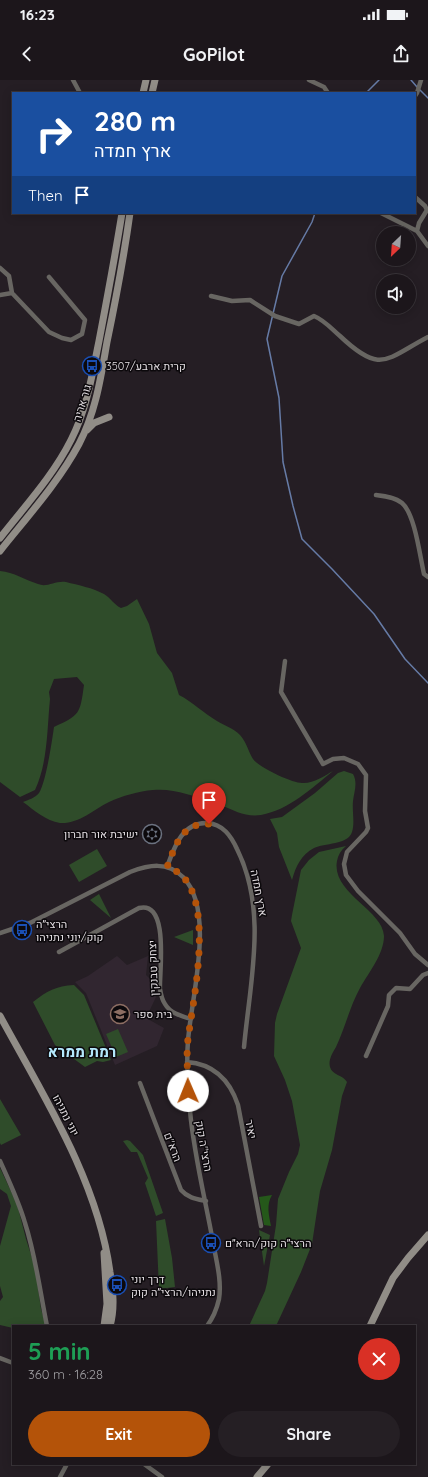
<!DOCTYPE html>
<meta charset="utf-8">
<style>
:root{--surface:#1c161b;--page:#251f24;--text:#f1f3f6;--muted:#a09fa3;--line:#3a353a;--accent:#b45309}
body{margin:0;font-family:Quicksand,Heebo,sans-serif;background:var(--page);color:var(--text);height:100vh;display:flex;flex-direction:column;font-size:15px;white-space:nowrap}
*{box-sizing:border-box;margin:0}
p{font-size:13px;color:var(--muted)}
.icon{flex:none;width:22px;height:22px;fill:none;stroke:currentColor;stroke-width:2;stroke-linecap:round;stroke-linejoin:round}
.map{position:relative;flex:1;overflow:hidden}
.sheet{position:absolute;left:12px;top:1245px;width:404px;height:140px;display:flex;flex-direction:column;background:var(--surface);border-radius:0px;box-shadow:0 2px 10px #0003,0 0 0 1px var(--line)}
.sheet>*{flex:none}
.guide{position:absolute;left:12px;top:12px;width:404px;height:122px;border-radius:0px;box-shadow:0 2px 10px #0003,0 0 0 1px var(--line);background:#1a4fa0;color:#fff;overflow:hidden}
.needle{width:26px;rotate:205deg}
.controls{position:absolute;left:376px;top:146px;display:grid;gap:8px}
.controls a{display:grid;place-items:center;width:40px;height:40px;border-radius:50%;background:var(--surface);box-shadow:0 2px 10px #0003,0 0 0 1px var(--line);font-size:20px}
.pin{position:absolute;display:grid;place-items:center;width:34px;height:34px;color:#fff;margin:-41px -17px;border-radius:50% 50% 50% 0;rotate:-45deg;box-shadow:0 0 4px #0007}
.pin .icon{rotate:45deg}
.me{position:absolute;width:44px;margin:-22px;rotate:359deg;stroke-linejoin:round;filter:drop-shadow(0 0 3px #0008)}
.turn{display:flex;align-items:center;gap:14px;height:84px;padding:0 16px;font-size:18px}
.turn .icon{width:52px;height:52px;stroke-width:2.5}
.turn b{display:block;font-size:28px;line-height:34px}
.then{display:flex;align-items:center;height:38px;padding:0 16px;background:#0003;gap:8px;font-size:15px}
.round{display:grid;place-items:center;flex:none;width:42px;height:42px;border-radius:21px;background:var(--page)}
.headline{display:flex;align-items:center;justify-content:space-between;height:68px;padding:0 16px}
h1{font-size:24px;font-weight:700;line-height:30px;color:#1e9e55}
.button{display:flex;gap:8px;margin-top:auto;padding:8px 16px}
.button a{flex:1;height:46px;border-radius:24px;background:var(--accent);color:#fff;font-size:16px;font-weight:700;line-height:46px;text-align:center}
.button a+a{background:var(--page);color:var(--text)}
.status{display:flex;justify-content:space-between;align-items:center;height:28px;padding:0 20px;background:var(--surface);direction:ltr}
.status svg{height:11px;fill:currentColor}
header{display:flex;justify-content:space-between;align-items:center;height:52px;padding:0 16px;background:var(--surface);font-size:18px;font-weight:700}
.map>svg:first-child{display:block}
.built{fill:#312630}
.green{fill:#2f4c2a}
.forest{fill:#25581a}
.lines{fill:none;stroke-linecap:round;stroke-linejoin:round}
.stream{stroke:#667ba6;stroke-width:1.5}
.street{stroke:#686662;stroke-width:4.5}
.secondary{stroke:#918d87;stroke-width:7}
.route{stroke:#b45309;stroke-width:7;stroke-dasharray:0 12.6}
.labels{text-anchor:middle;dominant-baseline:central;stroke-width:3;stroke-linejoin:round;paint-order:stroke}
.poi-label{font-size:11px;fill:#e3dee2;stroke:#0c090c;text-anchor:start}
.street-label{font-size:11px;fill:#e3dee2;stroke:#0c090c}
.district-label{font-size:15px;font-weight:bold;fill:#b4e8fc;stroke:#0c090c}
</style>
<div class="status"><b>16:23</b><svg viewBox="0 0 49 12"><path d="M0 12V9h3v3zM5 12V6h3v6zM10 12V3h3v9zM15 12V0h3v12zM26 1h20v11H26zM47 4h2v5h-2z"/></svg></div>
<header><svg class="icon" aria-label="back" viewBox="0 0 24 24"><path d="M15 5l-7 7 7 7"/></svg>GoPilot<svg class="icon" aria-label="share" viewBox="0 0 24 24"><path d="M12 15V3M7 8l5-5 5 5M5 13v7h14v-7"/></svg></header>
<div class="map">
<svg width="428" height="1397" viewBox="0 0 428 1397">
<rect width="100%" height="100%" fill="#251e24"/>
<path class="built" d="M117,876L127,885L148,876L146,895L154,903L156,917L146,938L164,948L157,966L115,985L86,913L75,902L88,896Z"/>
<path class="green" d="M0,491C14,492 25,500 38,504C47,508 56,500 66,502C78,505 93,508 104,514C111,518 114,525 121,528L127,526L137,519L149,544L157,573L172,593L179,615C193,622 203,633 217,641C225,646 233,648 240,655C247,663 248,671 253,679C258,687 292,703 302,703C313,704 324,696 333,691C312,708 289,730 261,735C245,737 235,731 221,725C218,723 215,723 212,722C193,716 174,708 153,710C139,711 122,716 109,722C93,730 79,744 60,743C46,741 34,730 23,722C28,720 35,718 39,713C46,702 52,661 54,647C80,635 80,634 84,605L77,597L54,599L49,612L50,619C47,649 48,682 35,710L20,717L0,702Z
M344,691L353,694C358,703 354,712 353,721C352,731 355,743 352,752C348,765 324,763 314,768C301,775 296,786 292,800L279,767L277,753L270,739L282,737L315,713L338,693Z
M346,766C341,770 338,775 337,781C331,813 383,830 384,856C384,874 369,892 360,908C350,926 345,948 336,967C333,972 328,980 330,987C332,995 343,995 347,1002L342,1016L332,1070L320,1111L312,1164L301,1192L276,1246H249L265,1211L267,1203L276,1145L278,1119L289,1092L298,1074L300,1065L292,1021L285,1000L274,976L275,943L277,934L301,868L291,841L292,835L301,790L309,780L319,772Z
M97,769L107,786L79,802L69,785Z
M99,814L111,838L90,820Z
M193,850V865L174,857Z
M74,905L84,915L111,980L103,982L97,981L85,987L55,965L33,922C47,911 56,906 74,905Z
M118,949L128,972L116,977L106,954Z
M0,1019L21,1055L1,1065L0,1063Z
M127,1060L130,1061L143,1075L163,1133L156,1136L145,1103L148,1098L137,1072H131L123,1061Z
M0,1088L17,1124L26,1159L35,1187L41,1229L46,1246H13V1248L0,1245V1221L3,1217L0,1206V1166L11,1126L7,1114L0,1109Z
M165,1139L172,1178L175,1207L159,1209L156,1141Z
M259,1150L270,1155L264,1186Z"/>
<path class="forest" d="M272,1115C266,1125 269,1135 271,1146L264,1145L259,1117Z"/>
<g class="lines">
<path class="stream" d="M411,0L417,7
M420,10L428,18
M366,13L379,0
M315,133L312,142L282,196L267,259L279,318L283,382L293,426L302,459L332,489L374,534L405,579L428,603"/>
<path class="street" d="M73,0L80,13
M309,0L324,7L328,13
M415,16L417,13L421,0
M415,117L425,126L427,130L419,143L417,151L428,166
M381,133L417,151
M0,188L9,196L12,213L49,252L62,258L71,260L82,254L85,240L49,197
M0,215L12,213
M211,216L232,221L250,220L275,236L299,244L314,236C324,240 332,249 340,256C381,295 386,279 428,257
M376,415C384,416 395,417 402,423C415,434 420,477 424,494L428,497
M285,581L281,612L323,684L333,679L344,678L358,684L366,695L365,731L368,748L366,752L347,772L344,784L346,795L358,811L400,853L415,874L428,885
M167,787C174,768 182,742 207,743C223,744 231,756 237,769C268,831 250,901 244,967
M0,853L30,843L130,792C149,785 167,781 183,797C216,831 191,918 188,961C186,984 188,1008 190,1031C194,1075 205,1118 213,1162C216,1180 222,1200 219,1219C217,1228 213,1238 207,1246
M59,872L139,828C170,820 159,894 160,909C161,915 162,920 165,924C170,933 181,936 191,939
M366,976L388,926L389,915L396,908L410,909L423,895L428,893
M187,982C214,984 230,1001 238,1025L261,1146
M140,1003L181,1110C188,1118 196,1119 206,1121
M0,1081C9,1101 19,1122 25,1143C36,1177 40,1212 47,1246
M0,1278L13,1283
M144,1384L162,1397
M60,1397L67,1384"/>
<path class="secondary" d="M143,13L146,0
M152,13L155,0
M87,350L94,343L109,337
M0,458C25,426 53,396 71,360C87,329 92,295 99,261C107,219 115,176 122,133
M0,471C27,437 58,403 79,364C96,332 101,296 107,262C116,219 124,176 130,133
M0,936C43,1015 98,1101 110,1192C113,1210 115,1228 110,1246
M104,1173L107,1224L104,1246
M370,1246L393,1198L408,1178L428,1155
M257,1397L268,1384"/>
</g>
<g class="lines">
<path class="route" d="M188,1011C188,994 186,976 188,959C193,919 220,802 167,787C176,765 181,743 209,744"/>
</g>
<defs>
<g id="bus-ring" transform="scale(1)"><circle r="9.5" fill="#0c090c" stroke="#1a4fb4" stroke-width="1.5"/><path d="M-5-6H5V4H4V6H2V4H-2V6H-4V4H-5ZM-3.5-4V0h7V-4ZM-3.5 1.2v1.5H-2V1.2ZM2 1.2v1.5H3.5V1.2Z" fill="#1a4fb4"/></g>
<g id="synagogue-ring" transform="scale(1)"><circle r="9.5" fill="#0c090c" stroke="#6b7280" stroke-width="1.5"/><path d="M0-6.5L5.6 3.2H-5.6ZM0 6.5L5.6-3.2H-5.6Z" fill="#6b7280"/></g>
<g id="school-ring" transform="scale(1)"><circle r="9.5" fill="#0c090c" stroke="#8d6e63" stroke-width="1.5"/><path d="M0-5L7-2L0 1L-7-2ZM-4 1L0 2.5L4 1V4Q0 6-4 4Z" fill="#8d6e63"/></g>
</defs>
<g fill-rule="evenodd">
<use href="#bus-ring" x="92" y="286"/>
<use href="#synagogue-ring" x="152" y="754"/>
<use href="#bus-ring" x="22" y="850"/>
<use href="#school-ring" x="120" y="934"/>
<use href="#bus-ring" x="211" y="1163"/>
<use href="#bus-ring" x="117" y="1205"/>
</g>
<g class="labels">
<g class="poi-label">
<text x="106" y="286">קרית ארבע/3507</text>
<text x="138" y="754" text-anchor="end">ישיבת אור חברון</text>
<text x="36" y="844">הרצי״ה<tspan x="36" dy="13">קוק/יוני נתניהו</tspan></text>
<text x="134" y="934">בית ספר</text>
<text x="225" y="1163">הרצי״ה קוק/הרא״ם</text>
<text x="131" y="1199">דרך יוני<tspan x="131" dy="13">נתניהו/הרצי״ה קוק</tspan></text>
</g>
<g class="street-label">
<text transform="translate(82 323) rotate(-73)">גור אריה</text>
<text transform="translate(259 813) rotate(79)">ארץ חמדה</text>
<text transform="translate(153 888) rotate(-92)">יצחק טבנקין</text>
<text transform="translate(66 1035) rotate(63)">יוני נתניהו</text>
<text transform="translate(251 1049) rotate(79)">יאיר</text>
<text transform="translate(204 1066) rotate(80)">הרצי"ה קוק</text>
<text transform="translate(173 1067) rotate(69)">הרא"ם</text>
</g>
<g class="district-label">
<text x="82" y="971">רמת ממרא</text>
</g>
</g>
</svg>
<div class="controls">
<a><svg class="needle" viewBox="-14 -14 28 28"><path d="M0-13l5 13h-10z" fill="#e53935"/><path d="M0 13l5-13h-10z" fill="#a09fa3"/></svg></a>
<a><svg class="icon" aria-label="sound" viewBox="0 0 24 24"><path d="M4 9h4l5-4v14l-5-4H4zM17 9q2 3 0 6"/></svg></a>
</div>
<div class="pin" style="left:209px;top:744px;background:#d93025"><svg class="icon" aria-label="arrive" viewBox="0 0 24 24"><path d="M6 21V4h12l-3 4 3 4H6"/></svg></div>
<svg class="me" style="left:188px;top:1011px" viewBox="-20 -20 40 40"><circle r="19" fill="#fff"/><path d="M0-13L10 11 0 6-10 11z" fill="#b45309"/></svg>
<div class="guide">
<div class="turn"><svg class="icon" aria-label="right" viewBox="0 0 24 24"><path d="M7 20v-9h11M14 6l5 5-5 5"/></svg><div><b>280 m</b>ארץ חמדה</div></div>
<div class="then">Then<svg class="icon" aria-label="arrive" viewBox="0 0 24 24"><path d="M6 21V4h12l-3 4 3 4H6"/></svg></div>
</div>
<section class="sheet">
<div class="headline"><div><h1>5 min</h1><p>360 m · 16:28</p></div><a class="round" style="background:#d93025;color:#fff"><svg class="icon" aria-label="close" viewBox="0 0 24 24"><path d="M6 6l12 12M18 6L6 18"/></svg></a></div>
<div class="button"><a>Exit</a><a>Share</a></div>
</section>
</div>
